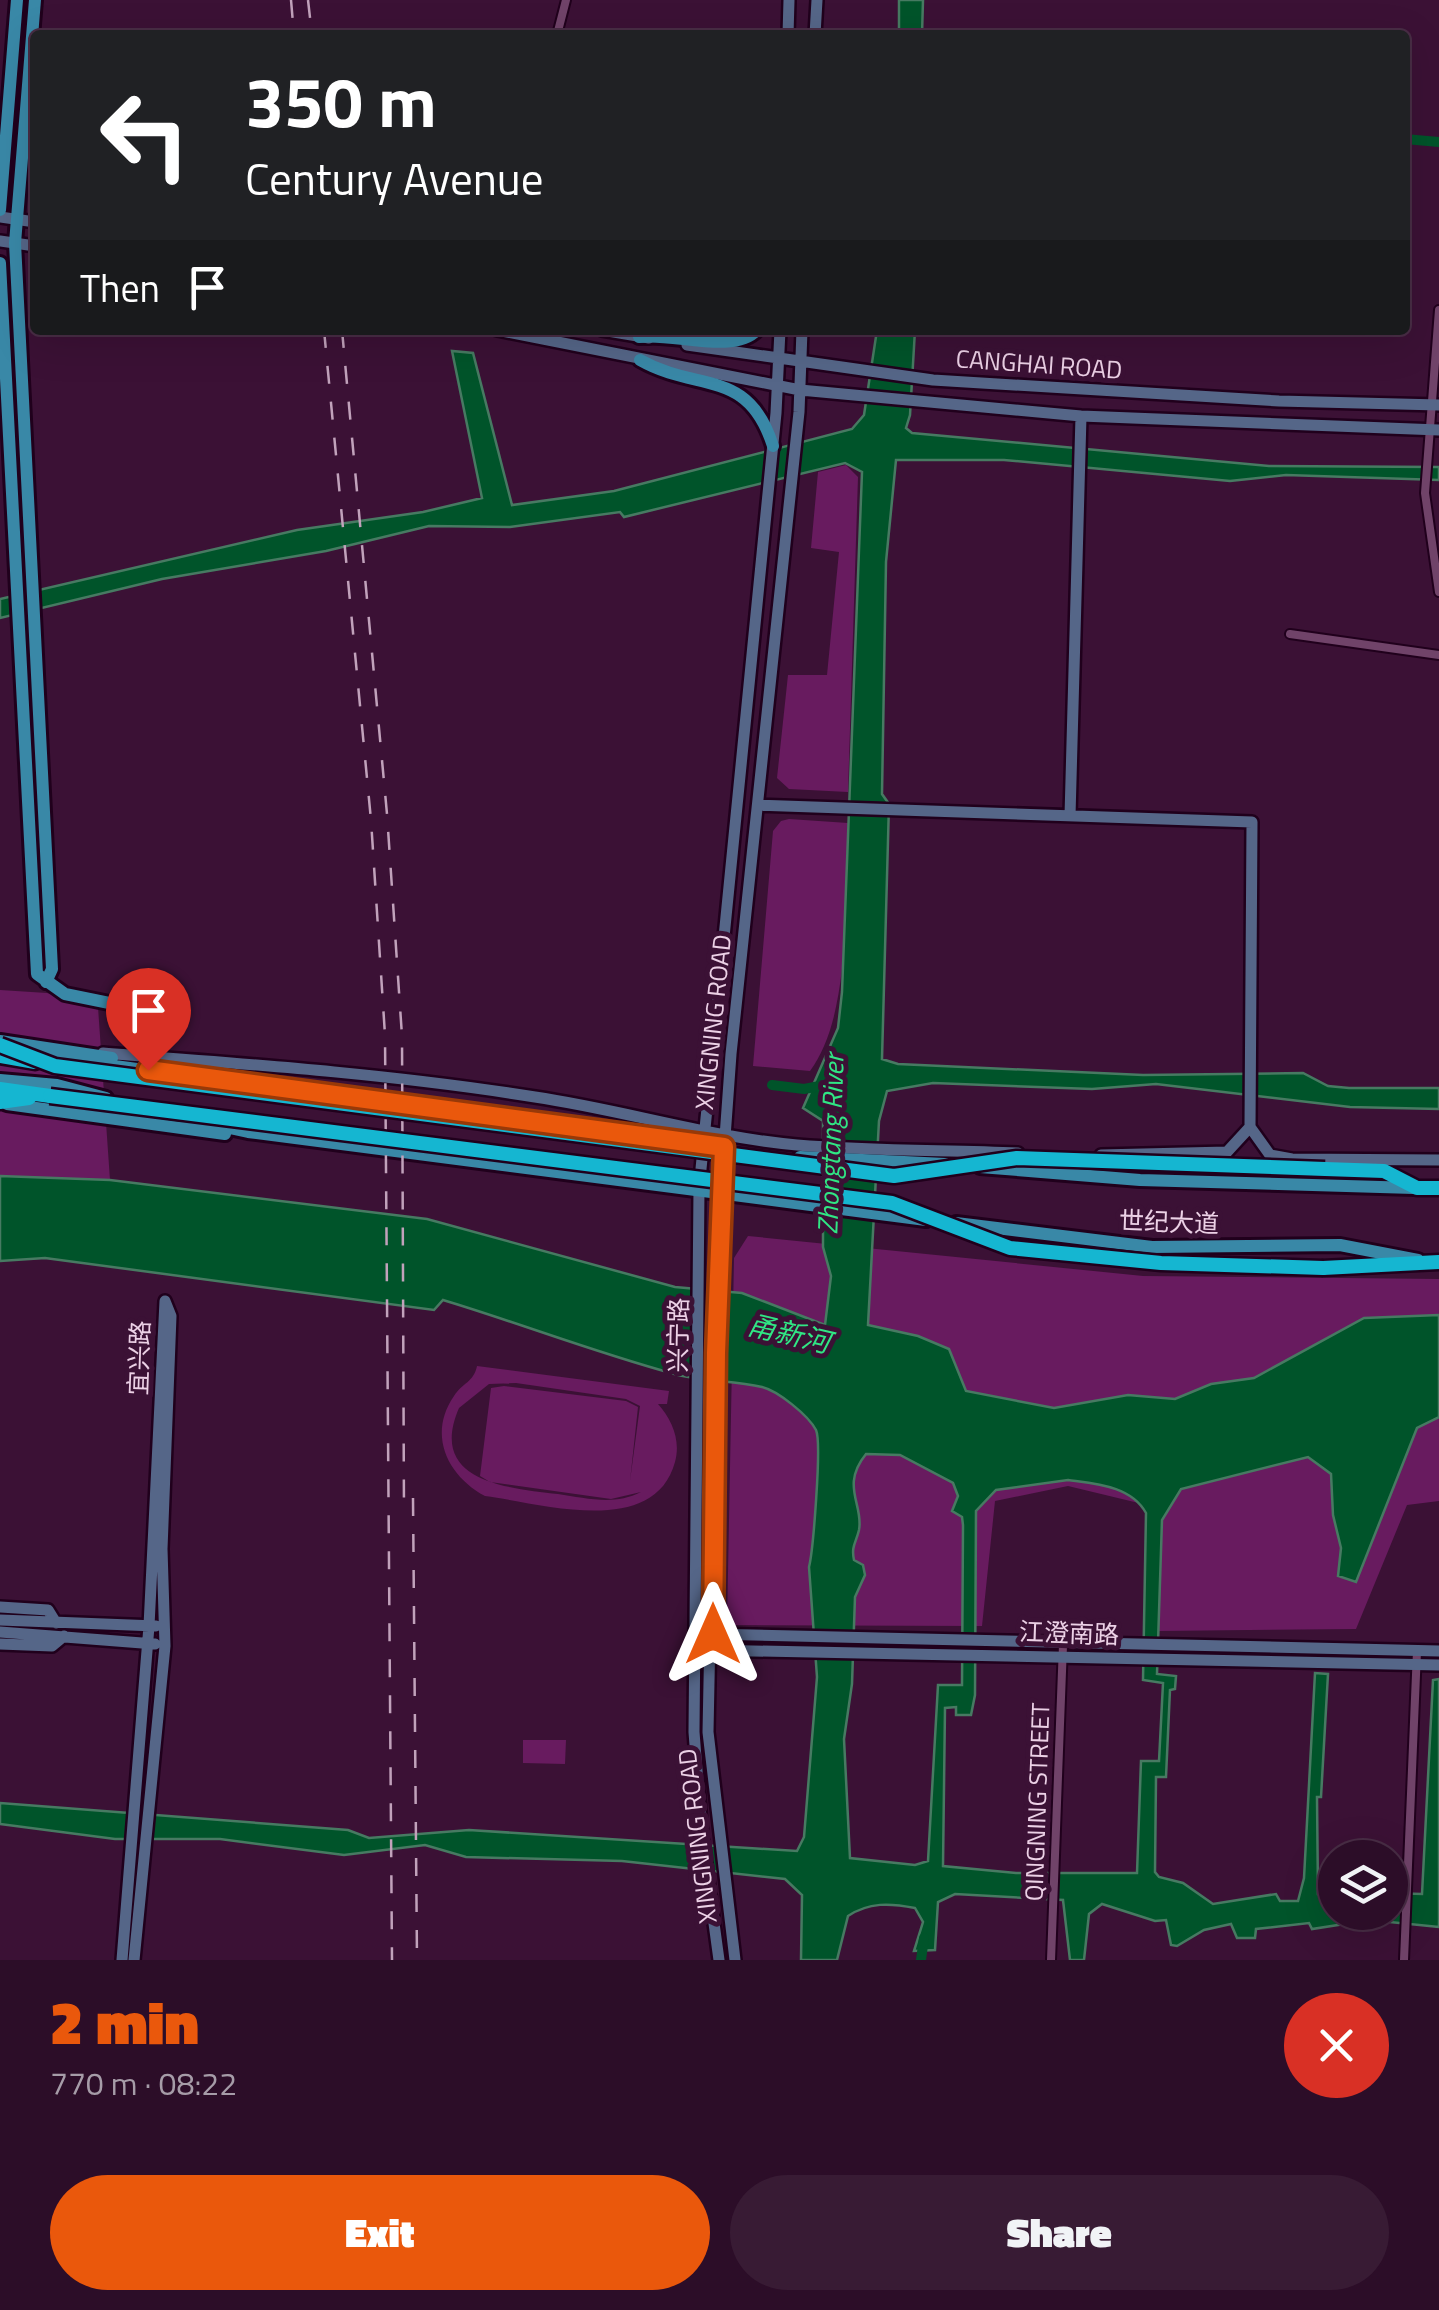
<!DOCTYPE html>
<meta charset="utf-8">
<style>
:root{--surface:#2c0d28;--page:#381b34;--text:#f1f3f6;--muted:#a69ca8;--line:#482d45;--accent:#ea580c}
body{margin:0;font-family:"Titillium Web","Noto Sans SC",sans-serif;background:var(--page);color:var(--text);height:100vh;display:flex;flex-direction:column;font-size:38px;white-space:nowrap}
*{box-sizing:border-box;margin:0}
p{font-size:32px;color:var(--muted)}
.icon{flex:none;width:55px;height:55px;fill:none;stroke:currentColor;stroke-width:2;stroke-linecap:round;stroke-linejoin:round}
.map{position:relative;height:1960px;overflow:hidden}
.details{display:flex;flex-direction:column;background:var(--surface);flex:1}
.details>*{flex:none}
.guide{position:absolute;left:30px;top:30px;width:1380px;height:305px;border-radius:10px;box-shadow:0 10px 40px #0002,0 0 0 2px var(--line);background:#202124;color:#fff;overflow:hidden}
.controls{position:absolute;left:1318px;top:1840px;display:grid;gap:20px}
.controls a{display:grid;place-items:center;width:90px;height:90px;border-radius:50%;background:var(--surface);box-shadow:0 10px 40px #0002,0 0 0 2px var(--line);font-size:50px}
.pin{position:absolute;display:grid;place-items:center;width:85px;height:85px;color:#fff;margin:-102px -42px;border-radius:50% 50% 50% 0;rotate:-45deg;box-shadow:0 0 10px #0007}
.pin .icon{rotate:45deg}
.me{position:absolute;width:110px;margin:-55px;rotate:0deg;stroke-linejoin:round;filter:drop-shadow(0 0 8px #0008)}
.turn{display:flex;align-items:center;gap:35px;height:210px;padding:0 50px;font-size:45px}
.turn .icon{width:130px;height:130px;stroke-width:2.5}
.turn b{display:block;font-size:70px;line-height:85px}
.then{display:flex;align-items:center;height:95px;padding:0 50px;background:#0003;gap:20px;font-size:38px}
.round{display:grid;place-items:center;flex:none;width:105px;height:105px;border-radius:52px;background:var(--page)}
.headline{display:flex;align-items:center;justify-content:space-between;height:170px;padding:0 50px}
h1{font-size:60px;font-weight:800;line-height:75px;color:var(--accent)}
.button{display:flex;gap:20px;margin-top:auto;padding:20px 50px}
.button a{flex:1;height:115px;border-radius:60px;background:var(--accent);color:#fff;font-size:40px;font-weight:800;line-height:115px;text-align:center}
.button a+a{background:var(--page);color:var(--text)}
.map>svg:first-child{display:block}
.green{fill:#681b5f;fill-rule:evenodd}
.water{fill:#00542a;stroke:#477a62;stroke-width:2.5;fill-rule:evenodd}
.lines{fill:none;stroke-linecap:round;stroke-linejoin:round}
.canal{stroke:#00542a;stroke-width:10}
.street-casing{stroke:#20001c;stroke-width:12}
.secondary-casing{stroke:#20001c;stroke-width:16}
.primary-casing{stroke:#20001c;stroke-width:18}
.highway-casing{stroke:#20001c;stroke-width:19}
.street{stroke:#704369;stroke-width:8}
.secondary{stroke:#568;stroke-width:11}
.primary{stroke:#3988a7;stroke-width:12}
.highway{stroke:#15b6d1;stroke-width:14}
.rail{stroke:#c1a2bb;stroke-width:2.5;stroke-dasharray:18 18;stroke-linecap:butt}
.highway-bridge-casing{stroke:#20001c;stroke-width:19;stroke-linecap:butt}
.highway-bridge{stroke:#15b6d1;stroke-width:14}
.route-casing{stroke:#983908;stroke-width:25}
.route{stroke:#ea580c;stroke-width:18}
.labels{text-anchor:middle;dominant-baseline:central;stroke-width:10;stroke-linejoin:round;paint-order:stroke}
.street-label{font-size:25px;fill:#ecd1e6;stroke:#3b1135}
.water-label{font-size:28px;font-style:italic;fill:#30e684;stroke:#3b1135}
</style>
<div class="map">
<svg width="1439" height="1960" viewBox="0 0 1439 1960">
<rect width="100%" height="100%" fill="#3b1135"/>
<path class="green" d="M846,465L858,477L848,792L789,789L777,778L788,675H827L839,552L811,548L818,472Z
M789,819L848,823C844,895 853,1013 810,1071L753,1066L773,831L781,821Z
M0,990L47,993L98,1007L110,1180L0,1176Z
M748,1236L1143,1276L1439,1279V1501L1407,1505L1356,1629L1157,1631L1151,1506L1068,1486L995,1501L982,1626L727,1625L734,1258Z
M477,1366L669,1391L667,1404H658C672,1420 681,1440 675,1462C654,1539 541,1503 485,1496C448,1476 427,1435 454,1396C462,1383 474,1382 477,1366ZM516,1383L626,1399L640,1406L630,1481L638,1407L626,1401L504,1386L491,1388L480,1476L490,1482L611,1499L641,1492C614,1506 586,1498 558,1494C508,1488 427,1482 459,1408L489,1384Z
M523,1740H566L565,1764L523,1763Z"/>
<path class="water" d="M899,0H923L922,35H899Z
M877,330H915L910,415L906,428L912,433L1269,466L1439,467V480L1286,475L1230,481L1004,460H896L886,562L882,794L889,804L882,1059L898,1064L1143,1075L1303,1073L1328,1086L1349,1088H1439V1109L1350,1107L1156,1084L1092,1089L933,1083L887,1091L879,1121L868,1325L918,1336L949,1349L966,1391L1054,1408L1128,1395L1175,1399L1211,1384L1254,1378L1364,1318L1439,1315V1417L1417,1428L1356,1582L1338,1576L1341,1548L1333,1515L1331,1474L1308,1457L1181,1489L1162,1520L1157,1674L1176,1676L1175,1689L1170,1690L1166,1777H1156L1155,1872L1159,1877L1183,1883L1213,1904L1276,1894L1280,1901H1298L1304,1878L1315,1673L1328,1674L1321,1797H1317L1318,1894L1335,1895V1912H1390V1893L1422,1894L1433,1680L1439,1679V1927L1370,1920L1312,1929L1309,1923L1256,1929L1255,1938H1237L1231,1924L1204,1930L1177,1946L1171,1945L1166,1920L1155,1921L1102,1904L1089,1914L1084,1960H1070L1063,1900L955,1894L938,1902L935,1950L914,1951L923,1922L915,1908C890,1903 869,1902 848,1916L837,1960H801L802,1895L785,1879L622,1861L466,1857L425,1845L344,1855L220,1839H115L0,1824V1803L348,1830L369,1838L469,1830L797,1851L804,1837L817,1677L809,1567C813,1551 822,1443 816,1430C808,1415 778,1391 762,1387C732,1380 700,1382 671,1373C594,1352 519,1323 443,1300L434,1310L45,1258L0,1261V1176L110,1180L427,1219L675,1287L742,1293L825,1325L831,1276L823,1247V1121L803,1108L838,1028L842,992L862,472L845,463L624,517L620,512L510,527L429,526L326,551L162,579L0,618V599L297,530L423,512L482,498L452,351L473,353L512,505L614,491L852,429L864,415ZM866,1454L900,1455L953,1483L958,1496L952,1511L962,1517L963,1525L962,1685H938L928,1861L915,1865L850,1858L844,1739L852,1684L855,1597L865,1575L863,1565L854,1560C851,1546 856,1543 859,1530C864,1505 840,1486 866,1454ZM1068,1480C1097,1484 1131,1486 1146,1513L1143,1680L1163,1683L1159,1761H1141L1137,1873H1016L943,1866L945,1708L956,1707V1715H971L975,1695L976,1511L996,1490Z"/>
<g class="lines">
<path class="canal" d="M1405,139L1439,142
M772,1085L804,1089L825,1085
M921,1960L924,1938"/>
<g class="street-casing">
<path id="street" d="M557,35L566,0
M1439,310L1425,493L1439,592
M1290,634L1439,655
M1051,1960L1063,1645
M1404,1960L1417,1651"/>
</g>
<g class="secondary-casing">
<path id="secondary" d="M788,35L789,0
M815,35L817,0
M0,217L35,222
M0,241L35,246
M497,330L800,390L1081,416L1439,430
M602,330L649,338
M687,345L933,380L1279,401L1439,405
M758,805L1252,822L1250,1127L1270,1155L1292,1159L1439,1160
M1070,816L1081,416
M103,1053C248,1064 392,1074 535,1097C623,1110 708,1137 797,1145C870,1151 944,1150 1018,1153
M1101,1155L1227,1152L1250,1127
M0,1607L48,1610L56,1623
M0,1620L156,1626
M0,1632L155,1644
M709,1634L1439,1651
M0,1644L52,1646L64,1636
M708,1650L1439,1665
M122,1960L149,1626L165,1301L171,1316L162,1549L165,1646L134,1960
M719,1960L702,1835L694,1732L699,1189L776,413L780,330
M735,1960L708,1732L718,1234L731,1054L799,412L802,330"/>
</g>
<g class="primary-casing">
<path id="primary" d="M35,0L15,243L52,969L46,982
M0,210L17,0
M0,263L37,974L65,994L124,1006L132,1016L144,1056
M639,337C673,332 733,355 757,330
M640,360C698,393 748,367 773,446
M0,1041L112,1058
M32,1055L498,1117
M0,1080L57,1085L106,1098
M7,1104L225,1134
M188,1119L248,1132L926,1220
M800,1157L945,1164
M980,1167L1140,1180L1414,1188
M956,1223L1152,1247L1340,1245L1418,1260"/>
</g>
<g class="highway-casing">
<path id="highway" d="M0,1056L35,1062
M0,1089L50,1096
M0,1102L29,1098
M1325,1169L1384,1171L1417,1188H1439
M1323,1268L1439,1262"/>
</g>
<use href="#street" class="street"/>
<use href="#secondary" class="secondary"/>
<use href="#primary" class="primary"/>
<use href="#highway" class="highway"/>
<path class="rail" d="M291,0L294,35
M308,0L312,35
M324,330L371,820L385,1035L392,1960
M342,330L387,814L402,1036L404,1515
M413,1498L417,1960"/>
<g class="highway-bridge-casing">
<path id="highway-bridge" d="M0,1045L55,1066L894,1176L1017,1158L1325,1169
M50,1096L892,1203L1010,1248L1161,1263L1323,1268"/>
</g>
<use href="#highway-bridge" class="highway-bridge"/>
</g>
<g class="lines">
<g class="route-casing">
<path id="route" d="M148,1070L724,1147L716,1353L713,1634"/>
</g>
<use href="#route" class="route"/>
</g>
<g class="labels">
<g class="street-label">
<text transform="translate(1039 364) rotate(4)">CANGHAI ROAD</text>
<text transform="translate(713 1022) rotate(-84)">XINGNING ROAD</text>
<text transform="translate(1169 1222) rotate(2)">世纪大道</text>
<text transform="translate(678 1335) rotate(-89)">兴宁路</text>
<text transform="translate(139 1358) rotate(-88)">宜兴路</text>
<text transform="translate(1069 1633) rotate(2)">江澄南路</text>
<text transform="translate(1037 1802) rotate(-88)">QINGNING STREET</text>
<text transform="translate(697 1836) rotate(-97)">XINGNING ROAD</text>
</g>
<g class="water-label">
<text transform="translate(830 1144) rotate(-88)">Zhongtang River</text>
<text transform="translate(789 1333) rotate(13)">甬新河</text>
</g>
</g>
</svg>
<div class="controls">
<a><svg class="icon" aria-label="layers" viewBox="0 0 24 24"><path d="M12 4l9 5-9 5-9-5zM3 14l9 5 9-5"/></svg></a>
</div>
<div class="pin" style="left:148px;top:1070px;background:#d93025"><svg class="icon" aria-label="arrive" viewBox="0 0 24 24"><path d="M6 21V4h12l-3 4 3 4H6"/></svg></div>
<svg class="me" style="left:713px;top:1634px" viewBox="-20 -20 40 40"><path d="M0-17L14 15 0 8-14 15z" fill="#ea580c" stroke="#fff" stroke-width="4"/></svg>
<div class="guide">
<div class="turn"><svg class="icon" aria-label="left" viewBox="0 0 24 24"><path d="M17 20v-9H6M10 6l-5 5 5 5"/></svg><div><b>350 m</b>Century Avenue</div></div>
<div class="then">Then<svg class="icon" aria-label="arrive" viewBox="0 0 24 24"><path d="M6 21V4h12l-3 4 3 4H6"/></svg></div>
</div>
</div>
<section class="details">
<div class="headline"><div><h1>2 min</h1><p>770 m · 08:22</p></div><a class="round" style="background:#d93025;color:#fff"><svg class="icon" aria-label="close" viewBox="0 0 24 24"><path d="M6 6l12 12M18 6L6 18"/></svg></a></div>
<div class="button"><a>Exit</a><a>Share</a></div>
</section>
